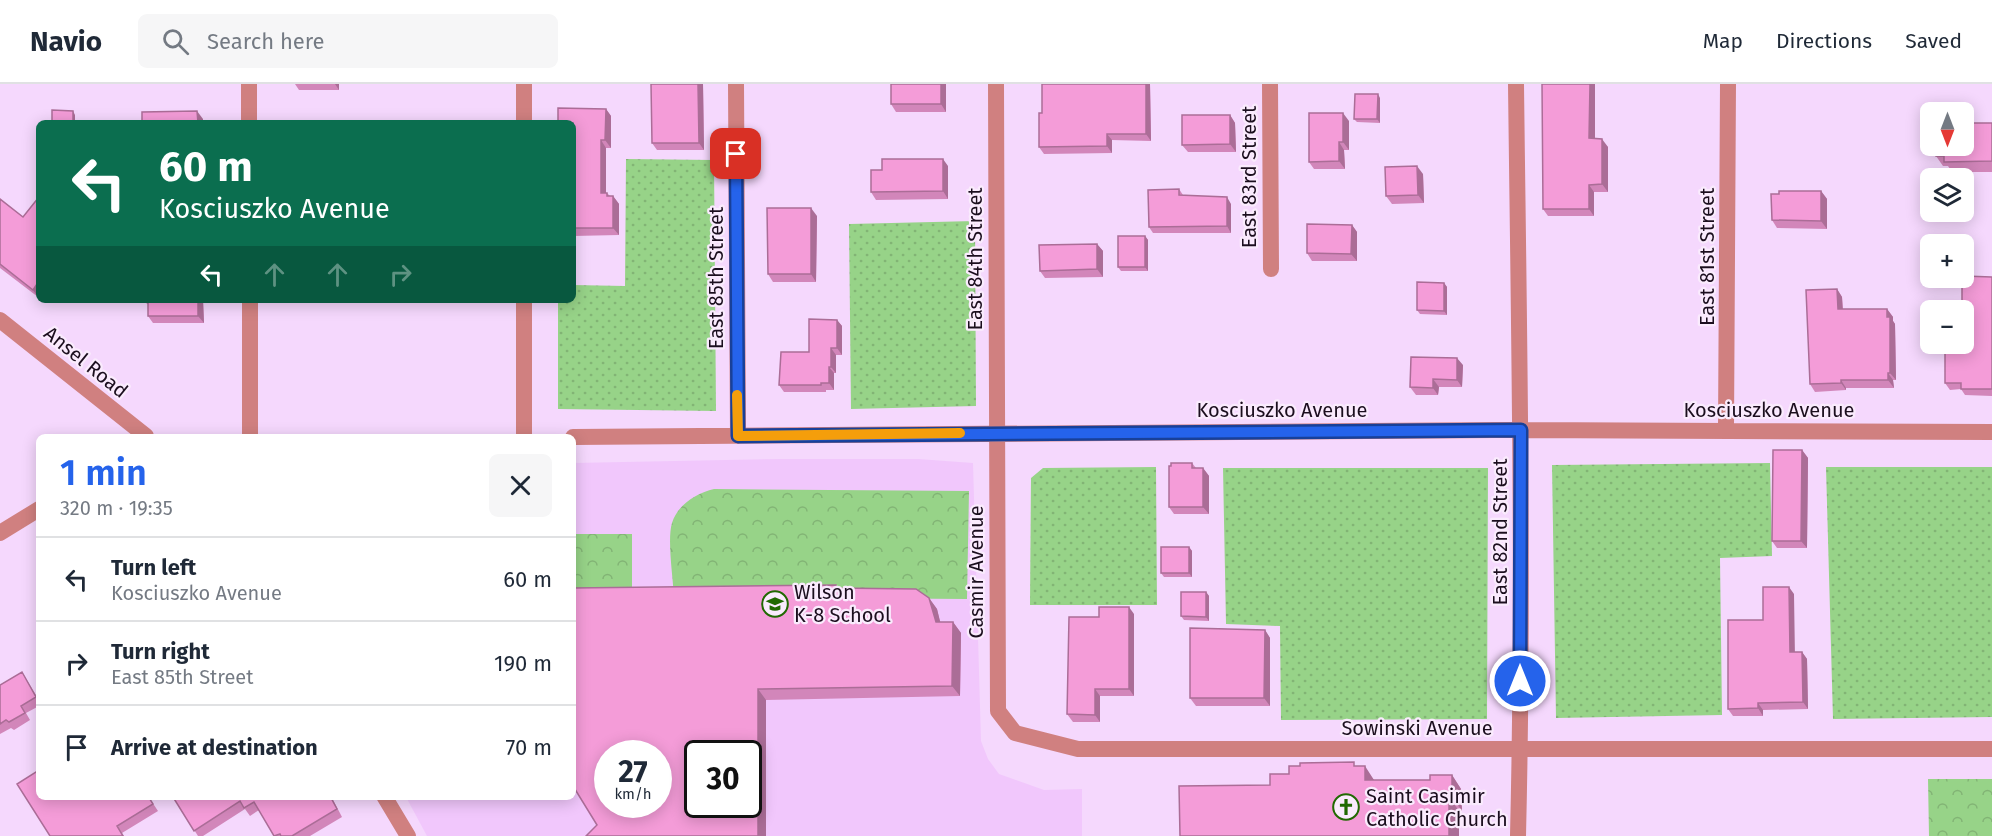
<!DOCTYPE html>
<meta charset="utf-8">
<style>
:root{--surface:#fff;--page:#f6f6f7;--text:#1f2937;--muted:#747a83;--line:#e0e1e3;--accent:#2563eb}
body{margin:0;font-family:"Fira Sans",sans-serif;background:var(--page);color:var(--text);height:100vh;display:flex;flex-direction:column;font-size:22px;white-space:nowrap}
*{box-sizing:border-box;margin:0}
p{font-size:20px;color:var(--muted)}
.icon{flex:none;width:33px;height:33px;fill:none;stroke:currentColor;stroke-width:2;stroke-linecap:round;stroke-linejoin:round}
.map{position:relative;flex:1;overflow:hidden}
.details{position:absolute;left:36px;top:350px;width:540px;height:366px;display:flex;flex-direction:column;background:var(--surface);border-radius:9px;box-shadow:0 3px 15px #0003}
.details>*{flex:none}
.guide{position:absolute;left:36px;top:36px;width:540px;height:183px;border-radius:9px;box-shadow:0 3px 15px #0003;background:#0b6e4f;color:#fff;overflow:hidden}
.needle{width:39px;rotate:180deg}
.controls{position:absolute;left:1920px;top:18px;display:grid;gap:12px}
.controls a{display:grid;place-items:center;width:54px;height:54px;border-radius:9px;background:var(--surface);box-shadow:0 3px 15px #0003;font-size:30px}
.speed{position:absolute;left:594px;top:656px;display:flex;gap:12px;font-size:30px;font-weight:700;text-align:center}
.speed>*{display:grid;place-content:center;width:78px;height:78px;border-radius:50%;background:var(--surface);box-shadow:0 3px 15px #0003;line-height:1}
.speed small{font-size:15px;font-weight:400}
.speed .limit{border:3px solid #111;border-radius:9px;background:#fff;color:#111}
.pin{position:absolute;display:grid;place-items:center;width:51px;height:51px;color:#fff;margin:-26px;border-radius:12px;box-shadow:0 3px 9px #0006}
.me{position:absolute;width:66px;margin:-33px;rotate:0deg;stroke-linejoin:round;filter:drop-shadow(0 0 4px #0008)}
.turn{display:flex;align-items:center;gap:21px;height:126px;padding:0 24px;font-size:27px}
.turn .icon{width:78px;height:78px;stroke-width:2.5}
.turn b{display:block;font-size:42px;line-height:51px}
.lanes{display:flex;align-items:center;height:57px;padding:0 24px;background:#0003;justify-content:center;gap:30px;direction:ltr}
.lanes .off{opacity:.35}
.round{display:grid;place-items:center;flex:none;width:63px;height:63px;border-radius:9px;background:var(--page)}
.overview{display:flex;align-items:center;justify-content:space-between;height:102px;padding:0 24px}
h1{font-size:36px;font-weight:600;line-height:45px;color:var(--accent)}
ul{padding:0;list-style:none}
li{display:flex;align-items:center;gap:18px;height:84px;padding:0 24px;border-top:2px solid var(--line)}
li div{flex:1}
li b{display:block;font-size:22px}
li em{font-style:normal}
header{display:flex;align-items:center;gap:36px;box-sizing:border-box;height:84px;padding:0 30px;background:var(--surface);border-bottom:2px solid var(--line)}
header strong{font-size:28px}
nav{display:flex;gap:33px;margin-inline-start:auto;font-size:21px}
.search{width:420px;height:54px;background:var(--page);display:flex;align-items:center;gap:15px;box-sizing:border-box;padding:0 21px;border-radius:9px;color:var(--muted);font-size:22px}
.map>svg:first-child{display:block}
.built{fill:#f1c7fc;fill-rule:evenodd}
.grass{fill:url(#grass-dots)}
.park{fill:url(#park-crowns)}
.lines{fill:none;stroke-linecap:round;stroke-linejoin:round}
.minor{stroke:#d08080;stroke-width:16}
.wall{fill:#d286ba}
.shaded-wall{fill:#ab6d97}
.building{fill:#f49cd8;stroke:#ab6d97;stroke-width:1.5;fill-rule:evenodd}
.route-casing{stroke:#184099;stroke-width:15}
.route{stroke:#2563eb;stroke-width:10}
.slow{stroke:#f59e0b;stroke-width:10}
.labels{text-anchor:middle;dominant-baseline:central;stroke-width:4.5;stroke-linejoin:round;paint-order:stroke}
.street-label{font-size:20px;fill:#1b0e1e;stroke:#faebfd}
.poi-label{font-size:20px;fill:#1b0e1e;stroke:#faebfd;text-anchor:start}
</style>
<header>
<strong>Navio</strong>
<div class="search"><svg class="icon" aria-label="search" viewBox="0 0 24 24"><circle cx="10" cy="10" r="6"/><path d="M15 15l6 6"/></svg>Search here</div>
<nav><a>Map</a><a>Directions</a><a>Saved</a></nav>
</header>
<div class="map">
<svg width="1992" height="752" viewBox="0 0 1992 752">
<defs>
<pattern id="grass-dots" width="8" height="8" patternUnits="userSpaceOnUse" patternTransform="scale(1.5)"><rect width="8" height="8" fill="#97d388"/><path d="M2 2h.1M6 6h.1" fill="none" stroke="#82b475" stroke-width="1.8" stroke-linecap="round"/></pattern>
<pattern id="park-crowns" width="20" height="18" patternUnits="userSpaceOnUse" patternTransform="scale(1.5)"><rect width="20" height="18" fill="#97d388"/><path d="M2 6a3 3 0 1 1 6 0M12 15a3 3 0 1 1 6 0" fill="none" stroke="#82b475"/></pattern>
</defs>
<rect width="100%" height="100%" fill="#f5d8fd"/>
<path class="built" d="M781,375H918L973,379L981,657L988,675L999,690L1044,706L1082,705V752H427L406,713L573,712V379ZM608,669H658V720H608ZM698,669H748V720H698Z"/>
<path class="grass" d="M626,75L714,76L716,327L558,325V216H573V201L625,202Z
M975,137L976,322L851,325L849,140Z
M1770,379L1772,472L1720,474L1722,631L1556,634L1552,381Z
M1156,383L1157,521H1030L1031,394L1043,384Z
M1826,383H1992V633L1833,635Z
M1223,384H1488L1487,635L1281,636L1280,542L1226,540Z"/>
<path class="park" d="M714,405L969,407L967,515L674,513C673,494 667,455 672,439C678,420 697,409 714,405Z
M573,450H632V514L573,515Z
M1928,695H1992V752H1929Z"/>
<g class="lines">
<path class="minor" d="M249,0V39
M736,0L738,352
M996,0L998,627L1015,649L1078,665H1992
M1270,0L1271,185
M1516,0C1519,251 1524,501 1518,752
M524,39V0
M250,216V352
M0,236L146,352
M1726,346L1728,0
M524,352V216
M573,353L1496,346L1992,348
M0,449L39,425
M384,712L408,752"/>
</g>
<path class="wall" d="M295,0H339V6H299Z
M703,0L704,66H657L652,59Z
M946,0V28H896L891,20Z
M1150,0L1151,57L1112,56V69L1044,70L1039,63L1042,29Z
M1595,0V55L1608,63V108H1594V132H1548L1543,125Z
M1380,14V39L1357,38L1354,35Z
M606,25L611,32V64H606V109H607L610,112H613L619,120V151L573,152V39Z
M1230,31L1235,39L1236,68H1188L1182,61Z
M1349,37V66H1344L1345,85H1314L1309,78Z
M1992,39V88H1952L1948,82H1943L1936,72Z
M948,82V115L876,116L871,108Z
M1423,90L1424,119L1392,120L1386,112Z
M1179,105L1183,111L1231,120V149H1153L1149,143Z
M1821,107L1827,115V145L1777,144L1772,136Z
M39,113V211L38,213L0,184V115L23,133Z
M817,132L816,198H773L768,190Z
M1352,141L1357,148V177H1312L1307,169Z
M1145,152L1148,156V187H1121L1118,183Z
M1097,160L1103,167V193L1045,194L1040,187Z
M1992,193V312L1965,311L1961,305L1950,306L1945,299L1964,260Z
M1444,199L1447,203V231L1420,230L1417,226Z
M1837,205L1842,213L1843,225H1887L1893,233V237L1895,240L1896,296H1893L1894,304H1846V306L1815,308L1810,300Z
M144,216H203L204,239H153L148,232V220H147Z
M837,236L842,242V271H836V289H834V306H826V308H784L779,301Z
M1463,281L1462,303H1439L1438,311H1416L1410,303Z
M1802,366L1808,374L1807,464H1777L1772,457Z
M1192,379L1196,384H1203L1209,392V430H1174L1169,423Z
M1189,463L1192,467V493H1164L1161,489Z
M838,504L929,514L937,525L940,538H953L961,549L960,612L766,616V752L597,741Z
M1206,508L1209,512V537L1184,536L1181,532Z
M1794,510V568H1802L1807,575L1808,625L1763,626V632H1733L1728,625L1763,536Z
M1134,530V612H1100V638H1073L1067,630L1099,533Z
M1265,546L1270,554V622H1196L1190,614Z
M22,588L39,616V622L26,629L30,636L14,646L11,644L0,650V601Z
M1300,682H1357L1374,696H1430L1452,691L1461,705L1462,727H1459V752H1180L1270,701L1289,690Z
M148,712L158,727L122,749L124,752H50Z
M331,712L342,733L310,752H274L259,726L250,732L245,725L203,752H198L173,713Z"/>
<path class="shaded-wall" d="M335,0H339V6Z
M698,0H703L704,66L699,59Z
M941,0H946V28L941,20Z
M1146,0H1150L1151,57L1146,50Z
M1590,0H1595V62L1589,54Z
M1378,10L1380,14V39L1377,35Z
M606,25L611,32V64L605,56Z
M73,27L75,31V39H73Z
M197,27L203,35V39H198Z
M1343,29L1349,37V66L1343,58Z
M1230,31L1235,39L1236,68L1230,60Z
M1107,50L1112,56V69L1107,62Z
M1602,55L1608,63V108L1602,100Z
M601,56L606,64V116L601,109Z
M1339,58L1344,66L1345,85L1339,77Z
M943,75L948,82V115L943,107Z
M1417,82L1423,90L1424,119L1418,111Z
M1589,101L1594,108V132L1589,125Z
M1821,107L1827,115V145L1821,137Z
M613,112L619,120V151L613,144Z
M1227,113L1231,120V149L1227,142Z
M811,124L817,132L816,198L811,190Z
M1352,141L1357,148V177L1351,170Z
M1145,152L1148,156V187L1145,183Z
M1097,160L1103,167V193L1097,185Z
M1444,199L1447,203V231L1444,227Z
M37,200L39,203V211L38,213L33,206Z
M1837,205L1842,213L1843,233L1838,225Z
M198,216H203L204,239L198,232Z
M1887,225L1893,233V237L1895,240L1896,296L1890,289Z
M837,236L842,242V271L837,264Z
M831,264L836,271V289L831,283Z
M1457,274L1463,281L1462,303L1457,296Z
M829,283L834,289V306L829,299Z
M1888,289L1893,296L1894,304L1888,296Z
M1433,295L1439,303L1438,311L1433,304Z
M1841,296L1846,304V306L1841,299Z
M1802,366L1808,374L1807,464L1801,457Z
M1203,384L1209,392V430L1203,423Z
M1189,463L1192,467V493L1189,489Z
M1789,503L1794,510L1795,575L1790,568Z
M1206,508L1209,512V537L1206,533Z
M929,514L937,525L943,549L936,538Z
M1129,523L1134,530V612L1129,605Z
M953,538L961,549L960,612L952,602Z
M1265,546L1270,554V622L1264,614Z
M1802,568L1807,575L1808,625L1803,618Z
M758,605L766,616V752H758Z
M1095,605L1100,612V638L1095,631Z
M1758,619L1763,626V632L1758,624Z
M1365,682L1374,696H1365Z
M1452,691L1461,705L1462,727L1452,713Z
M1449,713L1459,727V752H1449Z"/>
<path class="building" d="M651,0H698L699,59H652Z
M891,0H941V20H891Z
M1042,0H1146V50H1107V62L1039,63V29H1042Z
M1542,0H1590L1589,54L1602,55V100L1589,101V125H1543Z
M1355,10H1378L1377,35H1354Z
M558,24L606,25L605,56H601V109H607V112H613V144H573V39H558Z
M52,26L73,27V39H52Z
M197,27L198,39H142V28Z
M1309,29H1343V58H1339V77L1309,78Z
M1182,31H1230V60L1182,61Z
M1964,39H1992V77L1944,78V72H1936V62H1964Z
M882,75H943V107L871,108V86H882Z
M1417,82L1418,111L1386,112L1385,83Z
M1179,105V111L1227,113V142L1149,143L1148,106Z
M1779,107H1821V137L1772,136L1771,110H1779Z
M39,113V202L37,200L33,206L0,180V115L23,133Z
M767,124H811V190H768Z
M1307,140L1352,141L1351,170L1307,169Z
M1118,152H1145V183H1118Z
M1097,160V185L1040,187L1039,161Z
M1964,192L1992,193V305H1961V299H1945V262L1948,261V260H1964V226H1962V194H1964Z
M1417,198L1444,199V227L1417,226Z
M1837,205L1838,225H1887V233H1890V289H1888V296H1841V299L1810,300L1806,206Z
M148,216H198V232H148Z
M809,235L837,236V264H831V283H829V299H821V301H779L781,268H809Z
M1411,273L1457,274V296L1433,295V304L1410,303Z
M1773,366H1802L1801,457H1772Z
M1171,379H1192V384H1203V423H1169V382H1171Z
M1161,463H1189V489H1161Z
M836,501V504L916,505L929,514L936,538H953L952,602L758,605V752H586L597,741L573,702V504ZM608,669H658V720H608ZM698,669H748V720H698Z
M1763,503H1789L1790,568H1802L1803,618L1758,619V624L1728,625V536H1763Z
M1181,508H1206V533L1181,532Z
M1099,523H1129V605H1095V631L1067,630L1069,533H1099Z
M1190,544L1265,546L1264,614H1190Z
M22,588L36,613L21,622L25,629L9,638L6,636L0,640V601Z
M1354,678V682H1365V696H1430V691H1452V713H1449V752H1180L1179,702L1270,701V690H1289V682H1300V679Z
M39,686V712H148L153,720L117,742L123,752H50L17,700Z
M174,712H330L337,725L292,752H281L280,750L274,752L254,718L244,724L240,717L194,747L173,713Z"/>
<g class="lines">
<g class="route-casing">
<path id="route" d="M736,70L738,352L1521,346L1520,597"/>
</g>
<use href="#route" class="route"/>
<path class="slow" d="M737,311L738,352L960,349"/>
</g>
<defs>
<g id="school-ring" transform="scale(1.35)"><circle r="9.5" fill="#faebfd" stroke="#216902" stroke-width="1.5"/><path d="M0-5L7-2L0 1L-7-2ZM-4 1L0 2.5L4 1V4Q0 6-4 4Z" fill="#216902"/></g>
<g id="church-ring" transform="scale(1.35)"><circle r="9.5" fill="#faebfd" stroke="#216902" stroke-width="1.5"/><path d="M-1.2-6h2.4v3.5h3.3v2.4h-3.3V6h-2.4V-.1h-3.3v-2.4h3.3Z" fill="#216902"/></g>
</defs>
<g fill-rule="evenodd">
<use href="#school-ring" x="775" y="520"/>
<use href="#church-ring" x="1346" y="723"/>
</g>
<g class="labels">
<g class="street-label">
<text transform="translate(1249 93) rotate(-90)">East 83rd Street</text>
<text transform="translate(1707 173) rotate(-90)">East 81st Street</text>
<text transform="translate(975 175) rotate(-90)">East 84th Street</text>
<text transform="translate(716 194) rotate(-90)">East 85th Street</text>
<text transform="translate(86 278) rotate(39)">Ansel Road</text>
<text x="1282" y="326">Kosciuszko Avenue</text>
<text x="1769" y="326">Kosciuszko Avenue</text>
<text transform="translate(1500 448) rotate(-90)">East 82nd Street</text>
<text transform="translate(976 488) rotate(-90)">Casmir Avenue</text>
<text x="1417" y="644">Sowinski Avenue</text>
</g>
<g class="poi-label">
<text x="794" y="508">Wilson<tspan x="794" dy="23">K-8 School</tspan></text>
<text x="1366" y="712">Saint Casimir<tspan x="1366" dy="23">Catholic Church</tspan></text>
</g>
</g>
</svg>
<div class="controls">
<a><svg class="needle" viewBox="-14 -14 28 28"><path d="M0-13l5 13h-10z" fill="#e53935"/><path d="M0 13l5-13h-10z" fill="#747a83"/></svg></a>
<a><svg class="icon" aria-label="layers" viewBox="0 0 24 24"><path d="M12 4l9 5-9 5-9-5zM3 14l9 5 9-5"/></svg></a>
<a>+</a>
<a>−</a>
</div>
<div class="speed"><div>27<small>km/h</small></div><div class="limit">30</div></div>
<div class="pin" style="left:736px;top:70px;background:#d93025"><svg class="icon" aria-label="arrive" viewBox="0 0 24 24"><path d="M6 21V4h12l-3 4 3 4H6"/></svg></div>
<svg class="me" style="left:1520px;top:597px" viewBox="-20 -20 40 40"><circle r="17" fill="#2563eb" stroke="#fff" stroke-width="3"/><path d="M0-11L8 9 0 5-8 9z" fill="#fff"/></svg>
<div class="guide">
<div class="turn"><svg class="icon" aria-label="left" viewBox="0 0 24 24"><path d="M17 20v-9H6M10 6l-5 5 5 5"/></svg><div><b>60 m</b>Kosciuszko Avenue</div></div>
<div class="lanes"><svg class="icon" aria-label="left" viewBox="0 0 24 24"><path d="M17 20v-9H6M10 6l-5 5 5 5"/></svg><svg class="icon off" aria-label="ahead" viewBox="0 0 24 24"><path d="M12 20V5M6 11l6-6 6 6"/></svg><svg class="icon off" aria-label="ahead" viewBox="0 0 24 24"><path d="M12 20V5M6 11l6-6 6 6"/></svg><svg class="icon off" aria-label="right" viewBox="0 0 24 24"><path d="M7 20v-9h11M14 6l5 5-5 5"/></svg></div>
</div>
<section class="details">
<div class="overview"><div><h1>1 min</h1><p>320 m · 19:35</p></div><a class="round"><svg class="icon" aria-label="close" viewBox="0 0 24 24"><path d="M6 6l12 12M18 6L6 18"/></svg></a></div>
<ul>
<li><svg class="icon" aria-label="left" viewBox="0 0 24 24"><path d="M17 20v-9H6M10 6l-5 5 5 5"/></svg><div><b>Turn left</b><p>Kosciuszko Avenue</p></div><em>60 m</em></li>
<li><svg class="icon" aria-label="right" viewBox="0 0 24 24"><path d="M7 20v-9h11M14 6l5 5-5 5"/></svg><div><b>Turn right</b><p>East 85th Street</p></div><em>190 m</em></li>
<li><svg class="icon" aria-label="arrive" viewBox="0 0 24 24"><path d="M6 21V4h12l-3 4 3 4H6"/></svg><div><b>Arrive at destination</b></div><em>70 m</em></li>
</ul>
</section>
</div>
